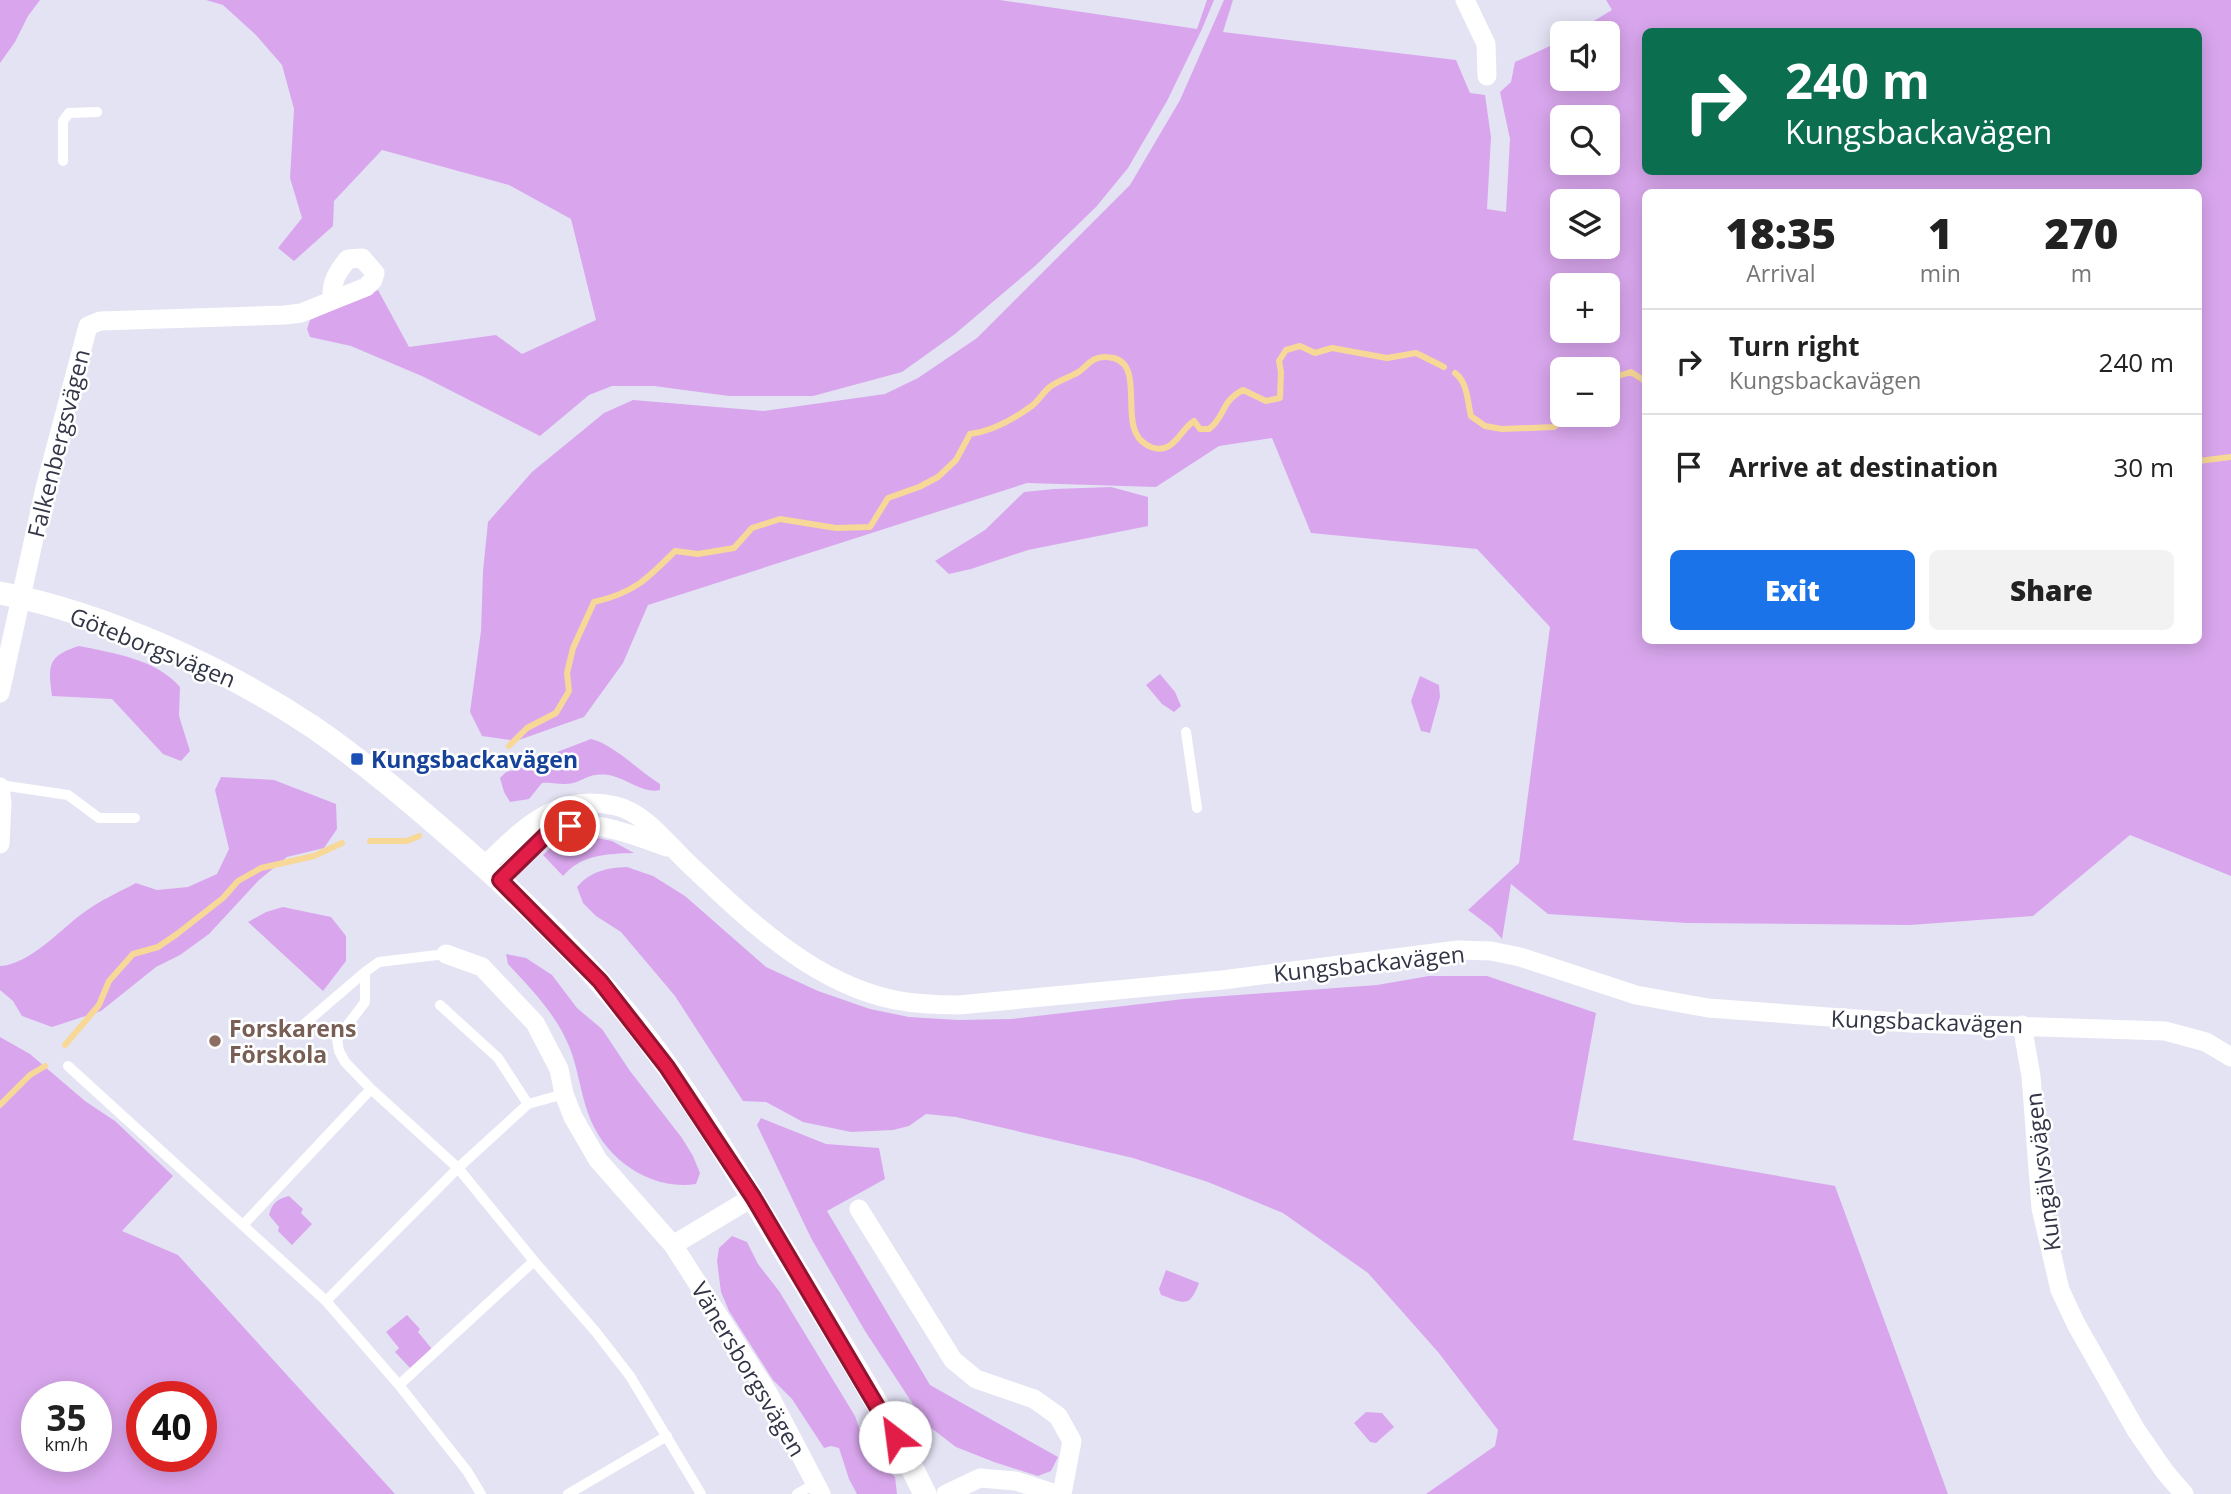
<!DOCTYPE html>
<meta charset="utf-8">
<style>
:root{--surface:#fff;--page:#f2f2f2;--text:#222;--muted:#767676;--line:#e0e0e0;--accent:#1a73e8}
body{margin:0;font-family:"Open Sans",sans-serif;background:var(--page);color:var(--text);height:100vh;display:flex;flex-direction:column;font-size:26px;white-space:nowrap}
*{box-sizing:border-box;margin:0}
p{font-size:23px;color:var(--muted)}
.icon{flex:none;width:38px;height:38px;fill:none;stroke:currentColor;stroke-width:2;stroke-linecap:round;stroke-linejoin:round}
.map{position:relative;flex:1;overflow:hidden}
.side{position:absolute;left:1642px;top:189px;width:560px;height:455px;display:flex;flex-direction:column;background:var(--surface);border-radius:10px;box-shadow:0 4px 18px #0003}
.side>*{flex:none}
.guide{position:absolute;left:1642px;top:28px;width:560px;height:147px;border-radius:10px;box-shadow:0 4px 18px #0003;background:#0b6e4f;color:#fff;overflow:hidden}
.controls{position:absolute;left:1550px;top:21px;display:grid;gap:14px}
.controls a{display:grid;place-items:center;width:70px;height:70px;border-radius:10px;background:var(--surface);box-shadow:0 4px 18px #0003;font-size:35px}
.speed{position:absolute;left:21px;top:1381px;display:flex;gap:14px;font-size:35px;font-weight:700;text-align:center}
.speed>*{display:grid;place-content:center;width:91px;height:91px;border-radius:50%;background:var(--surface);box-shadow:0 4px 18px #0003;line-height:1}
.speed small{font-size:18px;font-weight:400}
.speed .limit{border:10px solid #d22;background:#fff;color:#111}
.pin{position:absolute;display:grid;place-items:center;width:60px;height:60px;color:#fff;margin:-30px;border:4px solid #fff;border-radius:50%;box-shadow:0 2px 7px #0007}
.me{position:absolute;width:77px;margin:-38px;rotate:330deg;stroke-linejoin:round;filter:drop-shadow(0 0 5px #0008)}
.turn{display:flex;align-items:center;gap:24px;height:147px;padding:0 28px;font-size:32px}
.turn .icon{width:91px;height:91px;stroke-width:2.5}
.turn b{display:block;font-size:49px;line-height:60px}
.eta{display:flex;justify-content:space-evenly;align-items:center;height:119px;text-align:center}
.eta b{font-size:42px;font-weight:800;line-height:49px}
.primary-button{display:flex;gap:14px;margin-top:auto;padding:14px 28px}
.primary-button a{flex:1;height:80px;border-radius:10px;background:var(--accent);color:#fff;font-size:28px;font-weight:800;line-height:80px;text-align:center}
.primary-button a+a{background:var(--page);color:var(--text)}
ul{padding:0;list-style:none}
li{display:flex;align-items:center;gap:21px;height:105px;padding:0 28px;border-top:2px solid var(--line)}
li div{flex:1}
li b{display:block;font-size:26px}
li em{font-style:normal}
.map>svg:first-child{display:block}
.green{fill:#d9a6ed;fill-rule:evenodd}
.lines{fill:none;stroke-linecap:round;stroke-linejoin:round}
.stream{stroke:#f8d897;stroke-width:6}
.service{stroke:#fff;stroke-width:10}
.minor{stroke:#fff;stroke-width:19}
.tertiary{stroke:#fff;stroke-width:23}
.route-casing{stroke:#92132f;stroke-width:18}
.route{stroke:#e11d48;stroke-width:12}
.transit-dot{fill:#1a4fb4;stroke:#fff;stroke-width:2.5}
.education-dot{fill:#8d6e63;stroke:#fff;stroke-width:2.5}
.labels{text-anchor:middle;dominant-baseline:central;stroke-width:5;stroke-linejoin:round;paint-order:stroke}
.street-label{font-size:23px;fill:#323546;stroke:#fff}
.transit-label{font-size:23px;font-weight:bold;fill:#164399;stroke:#fff;text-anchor:start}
.education-label{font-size:23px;font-weight:bold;fill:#785e54;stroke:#fff;text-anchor:start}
</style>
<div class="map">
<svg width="2231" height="1494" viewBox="0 0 2231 1494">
<rect width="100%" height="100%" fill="#e3e3f4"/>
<path class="green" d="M0,0H40L28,16L15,42L0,63Z
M206,0H1000L1197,29L1207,0H1214L1202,29L1167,101L1128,168L1096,207L1035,266L955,334L902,372L813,396H729L654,386H612L589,395L540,436L424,377L351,346L310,337L307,329L310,320L378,290L409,347L496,335L522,354L596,320L571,219L509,185L382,150L334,201L333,226L294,261L278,248L302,218L290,178L294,109L282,65L256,35L223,5Z
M1224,0H1233L1223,32L1456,60L1470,93L1485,95L1491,137L1487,209L1506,212L1510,139L1500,92L1511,82L1515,62L1563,40V79H1608V33H1574L1612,10L1606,0H2231V876L2130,835L2033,916L1910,925L1687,923L1548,914L1511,884L1502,939L1492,928L1468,910L1519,863L1550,627L1477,549L1311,533L1272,438L1219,446L1156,487L1027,483L648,605L623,663L584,717L516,741L482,736L470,712L481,631L483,571L488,522L532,472L604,413L633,400L764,411L885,394L918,378L977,338L1130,185L1180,100ZM1645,32H2198V172H1645ZM1563,117H1608V163H1563ZM1645,192H2198V640H1645ZM1563,201H1608V247H1563ZM1563,285H1608V331H1563ZM1563,369H1608V415H1563Z
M1111,487L1148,497V526L1028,550L971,569L949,574L935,561L985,530L1024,492L1054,489Z
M79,646C113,653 156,659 180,687L179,716L190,751L181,761L163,754L112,699L52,696C48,666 47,656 79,646Z
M1160,674L1175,692L1181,706L1174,712L1162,704L1146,685Z
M1420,676L1439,685L1440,697L1430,733L1421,731L1411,701Z
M591,739C613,744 639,771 660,784V790C645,794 628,780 613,776C586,770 583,785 564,784C556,784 551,782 542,783L529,799L510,802L504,792L500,778L506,772L538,764L544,757Z
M221,777L274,780L336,804L337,829L324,848L287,857L259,880L209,934L180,955L156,967L101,1011L52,1027L22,1016L13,1001L0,990V966C29,965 61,929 83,913C99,901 119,892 136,883L157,890L188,887L217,874L229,849L215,790Z
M588,836L612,841L634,853C607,854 582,854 563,876L543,855L558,841Z
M627,867L653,876L685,896L766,967L818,991L870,1009L909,1017L958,1020L1011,1019L1184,999L1377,985L1429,976H1487L1596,1013L1573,1140L1835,1186L1948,1494H1426L1495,1446L1498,1430L1438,1352L1368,1273L1283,1213L1208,1182L1133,1158L956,1117L926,1114L909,1126L893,1130L851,1132L803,1122L766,1102L743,1101L675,996L621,932L596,916L583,903L577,887C591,871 606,868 627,867Z
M283,907L331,917L346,936V961L323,991L248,922L266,912Z
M506,954L526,958L552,975L577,1008L602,1029L630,1071L682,1138L693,1156L700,1173L696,1184C648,1191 603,1157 588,1113C580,1091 578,1068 569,1046C555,1013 532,990 508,964Z
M0,1037L30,1054L85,1101L115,1121L173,1176L122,1231L178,1255L395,1494H0ZM37,1396H96V1456H37ZM142,1396H201V1456H142Z
M761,1118L826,1144L879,1148L885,1179L827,1211L930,1385L1058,1457L1051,1471L1038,1476L994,1462L956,1447L926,1424L865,1331L834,1278L811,1238L757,1125Z
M289,1196L303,1209L301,1213L312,1224L292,1245L278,1231L279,1227L269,1215C272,1203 277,1199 289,1196Z
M732,1236L747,1242L758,1264L779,1291L855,1416L866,1448L895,1477L897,1494H857L849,1479L839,1448L831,1446L824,1448L792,1399L773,1380L729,1311L721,1292L717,1261L719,1248Z
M1166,1270L1199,1283C1189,1309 1184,1303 1161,1295L1159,1289Z
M407,1315L420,1329L418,1332L432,1349L410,1368L395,1352L399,1348L386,1332Z
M1366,1412L1382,1413L1394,1427L1376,1443L1370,1442L1354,1423Z"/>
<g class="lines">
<path class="stream" d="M1455,373C1468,383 1467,400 1471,416L1485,426L1502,429L1554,427L1567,415
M1608,379L1631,372L1645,381
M2198,461L2231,457
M509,746L527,728L556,713L569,691L567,673L573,648L594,602C634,593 647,579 675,551L698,554L734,548L752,528L780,519L836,528L870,527L888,498L919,487L938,477L956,460L970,434C993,431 1014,419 1033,405C1040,399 1044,391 1051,386C1060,380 1073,376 1080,371C1089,364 1093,356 1107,357C1151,359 1114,428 1147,445C1153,449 1161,450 1167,447C1178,442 1183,428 1194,421L1200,429H1209C1226,416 1220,402 1243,390L1266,401L1280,398L1281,372L1279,361L1286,350L1300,346L1315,353L1332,348L1387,358L1416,353L1444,367
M370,841H407L419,836
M65,1045L99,1005L109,981L133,954L158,947L177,934L223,898L238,881L261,868L314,856L342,843
M0,1105L30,1075L45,1066"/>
<path class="service" d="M63,161V121L69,113L97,112
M1186,732L1197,808
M0,785L68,795L99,818H135
M446,954L379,962L365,972V1002L337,1039L339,1051L345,1062L371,1089L458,1168L534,1261L595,1331L630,1376L701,1494
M440,1005L498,1058L528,1104
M302,1026L365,972
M68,1066L326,1301L399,1385L467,1471L481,1494
M243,1225L371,1089
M326,1301L458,1168L528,1104L564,1094
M399,1385L534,1261
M568,1494L667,1436
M797,1494L816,1483"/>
<path class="minor" d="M1465,0L1486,44L1487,76
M0,693L45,488L88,326L100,321L285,315L301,313L366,287L373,280L375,273L362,258L348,259C337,272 331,282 332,299
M0,787L2,803L0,844
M484,866C523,829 556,792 616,806C646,813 668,845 690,865C748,920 814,984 895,1000C916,1004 937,1005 959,1005L1222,980L1458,950L1491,951L1520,957L1636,995L1708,1008L1911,1023L2165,1031L2206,1042L2231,1057
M500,880C513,866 531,844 546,834C581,812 633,835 667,847
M446,954L482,967L535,1023L559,1069L564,1094L573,1117L598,1160L673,1245
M2022,1025L2031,1076L2041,1208L2060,1290L2076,1324L2136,1430L2165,1472L2184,1494
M753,1197L673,1245L768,1393L821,1494
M859,1209L953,1360L976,1379L1034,1399L1058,1416L1072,1441L1062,1494
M946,1494L980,1478L1016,1481L1056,1494"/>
<path class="tertiary" d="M0,593C106,614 223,667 313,727C364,762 412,803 459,844C523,900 584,959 637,1026C701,1107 751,1197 805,1284C847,1353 890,1422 925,1494"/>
</g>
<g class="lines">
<g class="route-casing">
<path id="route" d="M570,826L547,834L500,880L600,981L667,1067L753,1197L895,1437"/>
</g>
<use href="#route" class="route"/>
</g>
<rect class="transit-dot" x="350" y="752" width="14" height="14" rx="3.5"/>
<circle class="education-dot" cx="215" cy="1041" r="7"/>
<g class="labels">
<g class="street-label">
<text transform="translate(58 443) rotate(-76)">Falkenbergsvägen</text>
<text transform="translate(153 647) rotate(22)">Göteborgsvägen</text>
<text transform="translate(1369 963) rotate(-6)">Kungsbackavägen</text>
<text transform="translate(1927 1021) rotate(2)">Kungsbackavägen</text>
<text transform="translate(2042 1172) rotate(-97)">Kungälvsvägen</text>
<text transform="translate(749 1369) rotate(59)">Vänersborgsvägen</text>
</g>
<g class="transit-label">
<text x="371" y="759">Kungsbackavägen</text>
</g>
<g class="education-label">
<text x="229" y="1028">Forskarens<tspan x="229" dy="26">Förskola</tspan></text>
</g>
</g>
</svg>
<div class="controls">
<a><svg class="icon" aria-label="sound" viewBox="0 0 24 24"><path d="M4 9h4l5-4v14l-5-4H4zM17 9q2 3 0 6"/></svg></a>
<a><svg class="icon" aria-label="search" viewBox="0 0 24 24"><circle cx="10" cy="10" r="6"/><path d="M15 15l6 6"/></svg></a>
<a><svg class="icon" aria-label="layers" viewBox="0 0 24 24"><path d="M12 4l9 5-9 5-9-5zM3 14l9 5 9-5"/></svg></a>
<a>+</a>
<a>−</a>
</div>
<div class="speed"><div>35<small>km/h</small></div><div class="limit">40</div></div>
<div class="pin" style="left:570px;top:826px;background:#d93025"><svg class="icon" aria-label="arrive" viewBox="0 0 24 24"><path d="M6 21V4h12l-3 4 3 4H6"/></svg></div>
<svg class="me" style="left:895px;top:1437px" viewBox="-20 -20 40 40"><circle r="19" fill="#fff"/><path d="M0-13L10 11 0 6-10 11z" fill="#e11d48"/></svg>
<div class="guide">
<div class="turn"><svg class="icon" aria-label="right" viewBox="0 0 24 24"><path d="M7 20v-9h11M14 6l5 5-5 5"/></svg><div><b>240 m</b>Kungsbackavägen</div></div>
</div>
<section class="side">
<div class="eta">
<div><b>18:35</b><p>Arrival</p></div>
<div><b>1</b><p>min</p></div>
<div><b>270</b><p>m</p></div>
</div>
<ul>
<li><svg class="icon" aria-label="right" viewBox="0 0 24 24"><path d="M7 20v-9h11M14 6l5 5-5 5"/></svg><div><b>Turn right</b><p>Kungsbackavägen</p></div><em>240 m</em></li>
<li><svg class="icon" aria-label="arrive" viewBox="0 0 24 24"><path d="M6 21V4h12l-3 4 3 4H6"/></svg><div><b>Arrive at destination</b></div><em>30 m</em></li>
</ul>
<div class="primary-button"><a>Exit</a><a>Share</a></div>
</section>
</div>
